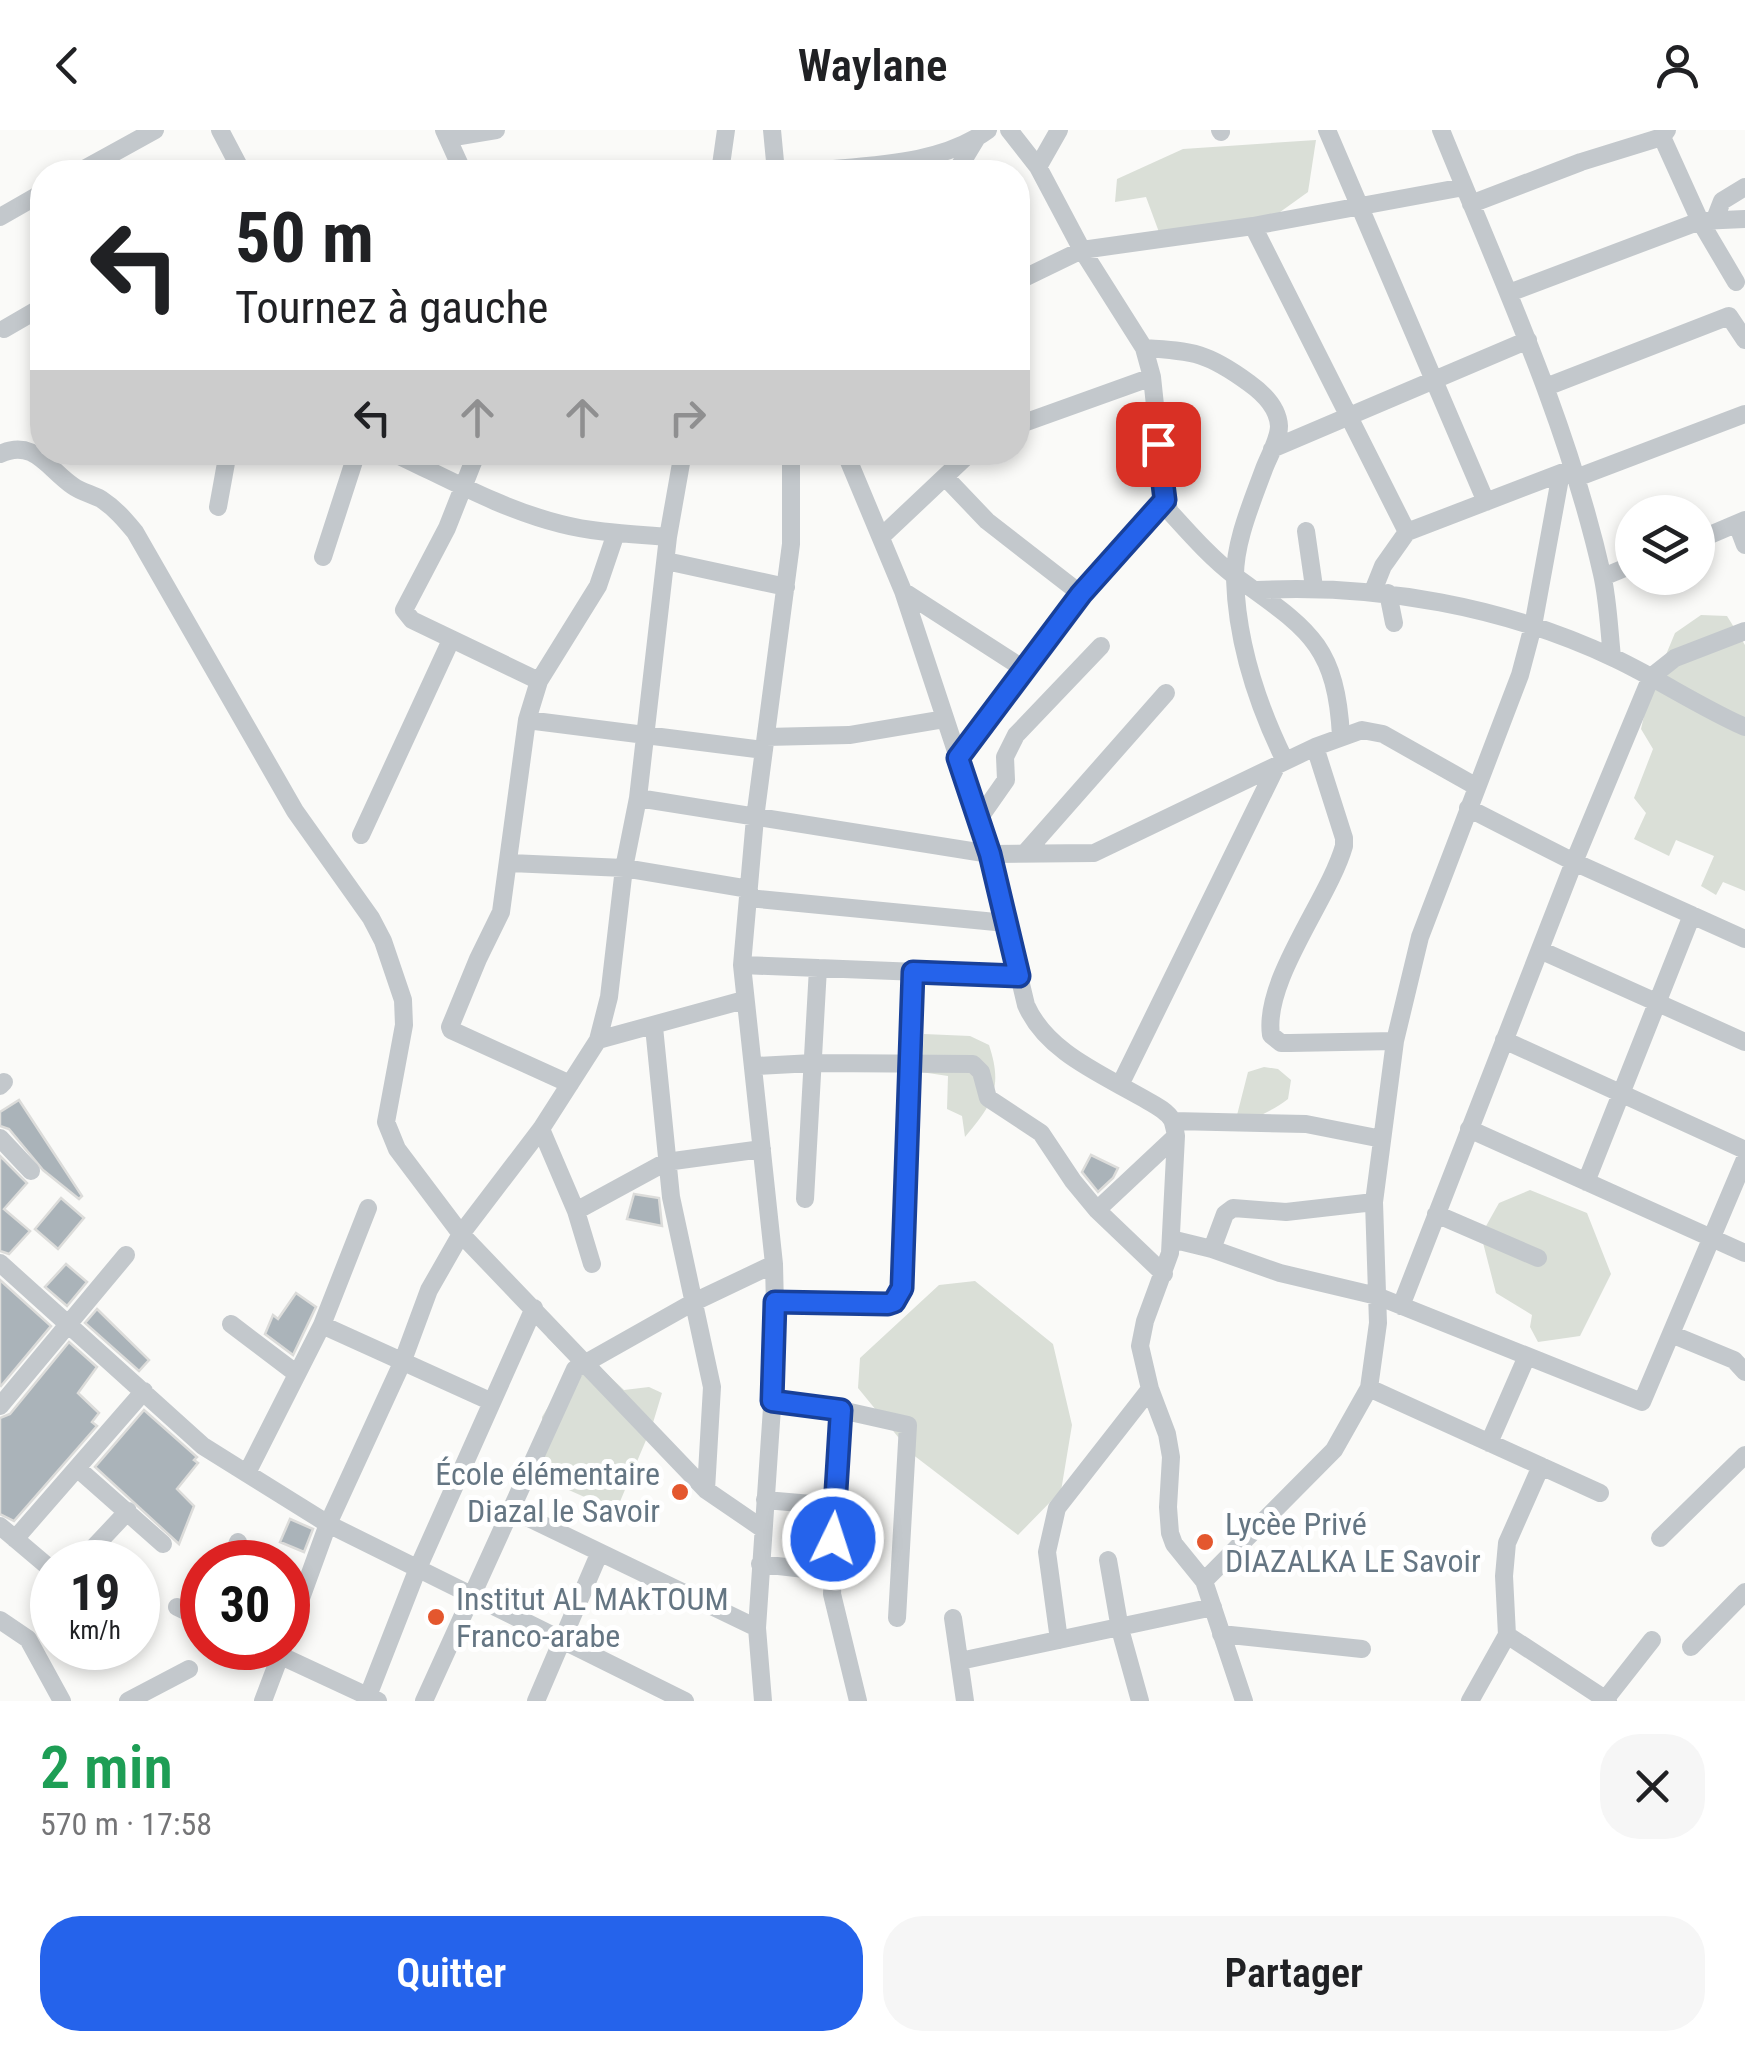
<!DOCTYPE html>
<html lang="fr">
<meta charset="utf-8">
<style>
:root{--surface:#fff;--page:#f6f6f6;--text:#202124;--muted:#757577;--accent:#2563eb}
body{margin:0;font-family:"Roboto Condensed",sans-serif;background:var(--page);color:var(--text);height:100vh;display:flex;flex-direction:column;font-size:38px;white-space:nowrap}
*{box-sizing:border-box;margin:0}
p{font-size:32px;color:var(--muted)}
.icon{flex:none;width:55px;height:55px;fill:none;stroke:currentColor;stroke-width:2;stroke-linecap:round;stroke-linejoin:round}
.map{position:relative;height:1571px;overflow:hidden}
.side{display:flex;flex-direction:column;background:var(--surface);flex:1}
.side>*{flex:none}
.hud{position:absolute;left:30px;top:30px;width:1000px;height:305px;border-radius:40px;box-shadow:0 5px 15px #0003;background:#fff;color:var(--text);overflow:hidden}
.buttons{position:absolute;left:1615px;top:365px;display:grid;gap:20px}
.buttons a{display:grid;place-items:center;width:100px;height:100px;border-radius:50%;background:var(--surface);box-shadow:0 5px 15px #0003;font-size:50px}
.speed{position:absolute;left:30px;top:1410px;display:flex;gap:20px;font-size:50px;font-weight:700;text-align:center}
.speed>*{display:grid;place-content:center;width:130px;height:130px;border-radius:50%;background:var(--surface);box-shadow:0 5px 15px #0003;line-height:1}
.speed small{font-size:25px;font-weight:400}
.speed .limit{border:15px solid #d22;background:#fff;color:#111}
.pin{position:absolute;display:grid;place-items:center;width:85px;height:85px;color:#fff;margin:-42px;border-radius:20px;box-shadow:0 5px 15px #0006}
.me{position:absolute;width:110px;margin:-55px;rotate:4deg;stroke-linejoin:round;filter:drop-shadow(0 0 8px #0008)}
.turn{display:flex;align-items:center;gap:35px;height:210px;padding:0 40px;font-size:45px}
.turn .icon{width:130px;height:130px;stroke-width:2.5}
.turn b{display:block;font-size:70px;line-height:85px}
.lanes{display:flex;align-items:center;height:95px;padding:0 40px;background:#0003;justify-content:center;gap:50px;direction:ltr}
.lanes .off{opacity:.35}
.round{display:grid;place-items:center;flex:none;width:105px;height:105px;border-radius:40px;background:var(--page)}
.headline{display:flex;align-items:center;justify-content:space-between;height:170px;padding:0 40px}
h1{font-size:60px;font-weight:600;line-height:75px;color:#1e9e55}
.cta{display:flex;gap:20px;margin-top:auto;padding:20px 40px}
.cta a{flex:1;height:115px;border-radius:40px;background:var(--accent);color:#fff;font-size:40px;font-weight:600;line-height:115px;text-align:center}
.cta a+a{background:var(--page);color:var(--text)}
header{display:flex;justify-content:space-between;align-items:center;height:130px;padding:0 40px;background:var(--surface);font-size:45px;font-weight:600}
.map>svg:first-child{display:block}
.green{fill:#dadfd7}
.building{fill:#aab3b9;stroke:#dcdcda;stroke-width:2.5}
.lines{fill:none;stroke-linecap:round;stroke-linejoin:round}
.street{stroke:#c3c8cc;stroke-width:18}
.route-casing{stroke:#184099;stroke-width:25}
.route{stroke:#2563eb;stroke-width:18}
.poi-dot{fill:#e4572e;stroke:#fff;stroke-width:4}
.labels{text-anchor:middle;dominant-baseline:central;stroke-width:10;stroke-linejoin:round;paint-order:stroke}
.poi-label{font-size:32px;fill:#657683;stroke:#fff;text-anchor:start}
</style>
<header><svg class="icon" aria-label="back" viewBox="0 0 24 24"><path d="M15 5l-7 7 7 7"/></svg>Waylane<svg class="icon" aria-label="person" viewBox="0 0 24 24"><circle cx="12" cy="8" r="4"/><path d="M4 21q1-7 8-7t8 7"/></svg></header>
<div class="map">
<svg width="1745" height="1571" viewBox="0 0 1745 1571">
<rect width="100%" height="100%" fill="#fafaf8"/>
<path class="green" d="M1316,10L1308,62L1248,105L1163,113L1146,67L1115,72L1117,49L1183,19Z
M1701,485L1727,486L1745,515V761L1723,752L1716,765L1701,756L1714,726L1676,710L1669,726L1634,709L1646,683L1634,668L1653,619L1641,599L1648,568L1675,503Z
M924,904L970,906L989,915C1003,957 993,974 965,1007L962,986L947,979L948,946L921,942Z
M1264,937L1278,939L1291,950L1288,969C1272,981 1255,989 1235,993L1248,942Z
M1530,1060L1587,1083L1611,1144L1580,1206L1538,1212L1530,1197L1532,1185L1496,1163L1481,1105L1499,1073Z
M975,1151L1053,1214L1072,1295L1061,1361L1018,1405L912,1324L858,1258L860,1228L939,1155Z
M547,1207L571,1210L624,1260L649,1257L662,1263L652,1296L616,1381L544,1349L542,1287L574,1234Z"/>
<path class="building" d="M19,970L82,1066L79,1069L43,1040L9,999L0,996V982Z
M1091,1025L1118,1038L1113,1048L1098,1062L1082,1042Z
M0,1026L27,1053L4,1079L30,1101L9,1124L0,1121Z
M634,1064L659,1068L662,1096L627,1089Z
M61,1068L84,1088L58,1119L35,1099Z
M66,1134L87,1152L67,1176L45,1157Z
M0,1150L51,1196L1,1256L0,1255Z
M296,1163L316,1177L293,1225L265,1204L273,1185L278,1189Z
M97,1179L149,1230L139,1241L85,1193Z
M69,1212L97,1237L78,1263L99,1283L92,1292L97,1296L14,1391L0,1384V1288L10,1284Z
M144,1280L197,1327L194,1330L198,1333L177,1359L194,1376L179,1414L95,1337Z
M290,1389L313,1399L304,1422L280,1412Z"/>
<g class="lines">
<path class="street" d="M220,0L242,42
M444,0L463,42
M446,0L460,6L496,0
M772,0L776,42
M1009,0L1038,37L1082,120L1144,218L1152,247L1165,370L1170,382C1190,404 1212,429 1236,447C1306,498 1336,512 1341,606
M1220,0L1221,2
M1327,0L1486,372
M1441,0C1500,146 1567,289 1602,444C1608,470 1609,499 1612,527
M1662,7L1700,91L1736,152
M1038,37L1059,0
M79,42L155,0
M720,42L726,0
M802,42C862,35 938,37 988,0
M956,42L976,9
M1471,74L1581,32L1662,7L1667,0
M0,87L42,63
M1715,89L1722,71L1745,57
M1253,96L1407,402
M1018,151L1082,120L1253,96L1464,57
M1509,163L1700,91L1745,89
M4,199L42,177
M1144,218C1194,221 1208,223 1249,253C1263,263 1278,278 1279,296C1279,309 1269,326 1264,339C1252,372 1234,413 1235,449C1237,514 1257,574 1285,631
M1546,257L1729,186L1745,210
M1018,295L1152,247
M1272,319L1528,210
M391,322C447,348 501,379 561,394C596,403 633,404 668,407
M477,322L447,398L404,480L412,490L539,551
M845,322L903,461L990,724L1026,875C1046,921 1099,943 1141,967C1151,973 1167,980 1172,990C1173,991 1176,1005 1176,1006L1170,1123L1145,1191L1140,1216L1150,1259L1167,1304L1171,1327L1168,1377L1170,1403L1174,1414L1204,1451L1244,1571
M0,324C34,308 48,339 73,356C81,362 92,364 101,369C115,378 125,390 135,402L295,681L371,788L383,811L403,870L404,895L386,992L397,1019L461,1104L706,1360L763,1399
M945,347L987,391L1081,464
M1576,348L1745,284
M218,377L228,322
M1737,394L1745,415
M1306,401L1314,457
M881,407L971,322
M1698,410L1745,390
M323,427L357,322
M666,431L786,457
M1603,447L1632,435
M1257,460C1379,454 1504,476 1616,529C1660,550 1700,577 1745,597
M903,461L1024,539
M1373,461L1383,436L1407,402L1569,340
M1388,463L1394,493
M527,590L764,620
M766,607L849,605L944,589
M1315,617L1344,708V716C1329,769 1263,850 1271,905L1281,913H1290L1395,911
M958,628L1081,464L1165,370
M638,668L990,724L1094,723L1315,617L1362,600L1383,604L1477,657
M1468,678L1574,732L1745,809
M978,690L1006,650L1005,627L1016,605L1101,516
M361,705L451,510
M1025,723L1166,563
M510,733L624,738L749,759
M748,768L1006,793
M1540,820L1745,912
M742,835L1019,846
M654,897L671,1067L712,1257L706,1360
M598,910L744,870
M1504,910L1745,1020
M755,936L813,933L973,934L981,942L988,968L1041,1003L1073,1051L1097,1080L1164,1144
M570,954L451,900L450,897L478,829L501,782L527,590L539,551L598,456L616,403
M1120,955L1276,637
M0,956L4,952
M1173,991L1306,994L1382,1009
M541,999L576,1081L592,1134
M1469,999L1745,1123
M0,1008L31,1041
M1586,1052L1692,785
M805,1069L818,838
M1097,1080L1176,1006
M576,1081L666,1032L762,1019
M1436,1084L1538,1128
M1171,1109L1212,1119L1280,1143L1377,1166L1642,1272L1745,1029
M1212,1119L1225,1084L1233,1078L1286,1082L1374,1072
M0,1133L203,1316L328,1394L685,1571
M775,1172L887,1173L893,1172L902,1158L913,842
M1401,1176L1574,732L1651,547L1675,528L1745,501
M231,1194L297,1244
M322,1195L492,1272
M1671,1204L1734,1230L1745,1242
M1369,1258L1600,1363
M772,1271L841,1280L908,1295L897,1488
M0,1276L126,1125
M841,1280L832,1464L858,1571
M1489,1313L1527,1226
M77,1338L163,1414
M247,1343L322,1195L368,1078
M765,1370L835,1376
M510,1379L757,1498
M0,1396L52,1440
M1660,1408L1745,1325
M15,1409L144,1261
M1108,1430L1120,1499L1140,1571
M80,1432L128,1381
M230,1432L238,1412
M760,1434L831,1442
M1204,1451L1334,1320L1369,1258L1378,1193L1374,1072L1395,911L1420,807L1520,545L1533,496L1561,343
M177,1477L202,1489
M953,1488L965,1571
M0,1490L28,1509L62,1571
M288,1504L328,1394L402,1233L429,1160L461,1104L541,999L598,910L609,867L624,738L638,668L668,407L683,322
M1221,1504L1362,1519
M1507,1505L1608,1571
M1059,1510L1047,1422L1057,1378L1150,1259
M1691,1517L1745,1462
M264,1518L378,1571
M960,1531L1213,1477
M128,1571L189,1539
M263,1571L283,1518
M366,1571L418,1438L534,1178
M424,1571L575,1239L692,1173L774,1134
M536,1571L599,1424
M763,1571L757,1498L776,1219L774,1134L742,835L755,688L791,414V322
M1470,1571L1507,1505L1504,1446L1507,1413L1541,1336
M1604,1571L1652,1510"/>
</g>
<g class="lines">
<g class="route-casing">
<path id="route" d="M833,1409L841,1280L772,1271L775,1172L888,1174L894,1172L902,1158L913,842L1019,846L990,724L958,628L1081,464L1165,370L1158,314"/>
</g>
<use href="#route" class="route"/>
</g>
<g class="poi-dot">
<circle cx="680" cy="1362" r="10"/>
<circle cx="1205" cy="1412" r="10"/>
<circle cx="436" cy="1487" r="10"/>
</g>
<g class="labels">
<g class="poi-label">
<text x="660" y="1344" text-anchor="end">École élémentaire<tspan x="660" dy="37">Diazal le Savoir</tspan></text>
<text x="1225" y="1394">Lycèe Privé<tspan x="1225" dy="37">DIAZALKA LE Savoir</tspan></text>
<text x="456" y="1469">Institut AL MAkTOUM<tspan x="456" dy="37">Franco-arabe</tspan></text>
</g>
</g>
</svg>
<div class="buttons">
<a><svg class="icon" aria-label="layers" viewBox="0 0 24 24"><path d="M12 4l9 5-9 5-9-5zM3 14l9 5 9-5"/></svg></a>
</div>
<div class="speed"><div>19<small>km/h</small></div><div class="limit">30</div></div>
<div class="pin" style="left:1158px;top:314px;background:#d93025"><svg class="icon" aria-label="arrive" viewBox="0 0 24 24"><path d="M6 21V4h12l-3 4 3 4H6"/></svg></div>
<svg class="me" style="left:833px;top:1409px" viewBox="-20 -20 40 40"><circle r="17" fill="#2563eb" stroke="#fff" stroke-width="3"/><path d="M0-11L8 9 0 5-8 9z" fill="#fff"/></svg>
<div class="hud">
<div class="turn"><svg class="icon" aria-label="left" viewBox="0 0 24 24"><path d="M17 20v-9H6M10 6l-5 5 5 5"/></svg><div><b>50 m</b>Tournez à gauche</div></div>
<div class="lanes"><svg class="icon" aria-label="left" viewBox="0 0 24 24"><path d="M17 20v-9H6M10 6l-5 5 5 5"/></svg><svg class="icon off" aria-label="ahead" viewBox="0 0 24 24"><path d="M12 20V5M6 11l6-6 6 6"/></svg><svg class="icon off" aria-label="ahead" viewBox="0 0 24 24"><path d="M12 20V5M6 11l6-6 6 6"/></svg><svg class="icon off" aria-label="right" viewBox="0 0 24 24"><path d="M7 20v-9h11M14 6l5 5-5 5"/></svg></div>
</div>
</div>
<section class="side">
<div class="headline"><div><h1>2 min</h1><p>570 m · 17:58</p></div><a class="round"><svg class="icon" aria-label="close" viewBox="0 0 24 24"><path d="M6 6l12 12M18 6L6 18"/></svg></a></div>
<div class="cta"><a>Quitter</a><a>Partager</a></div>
</section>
